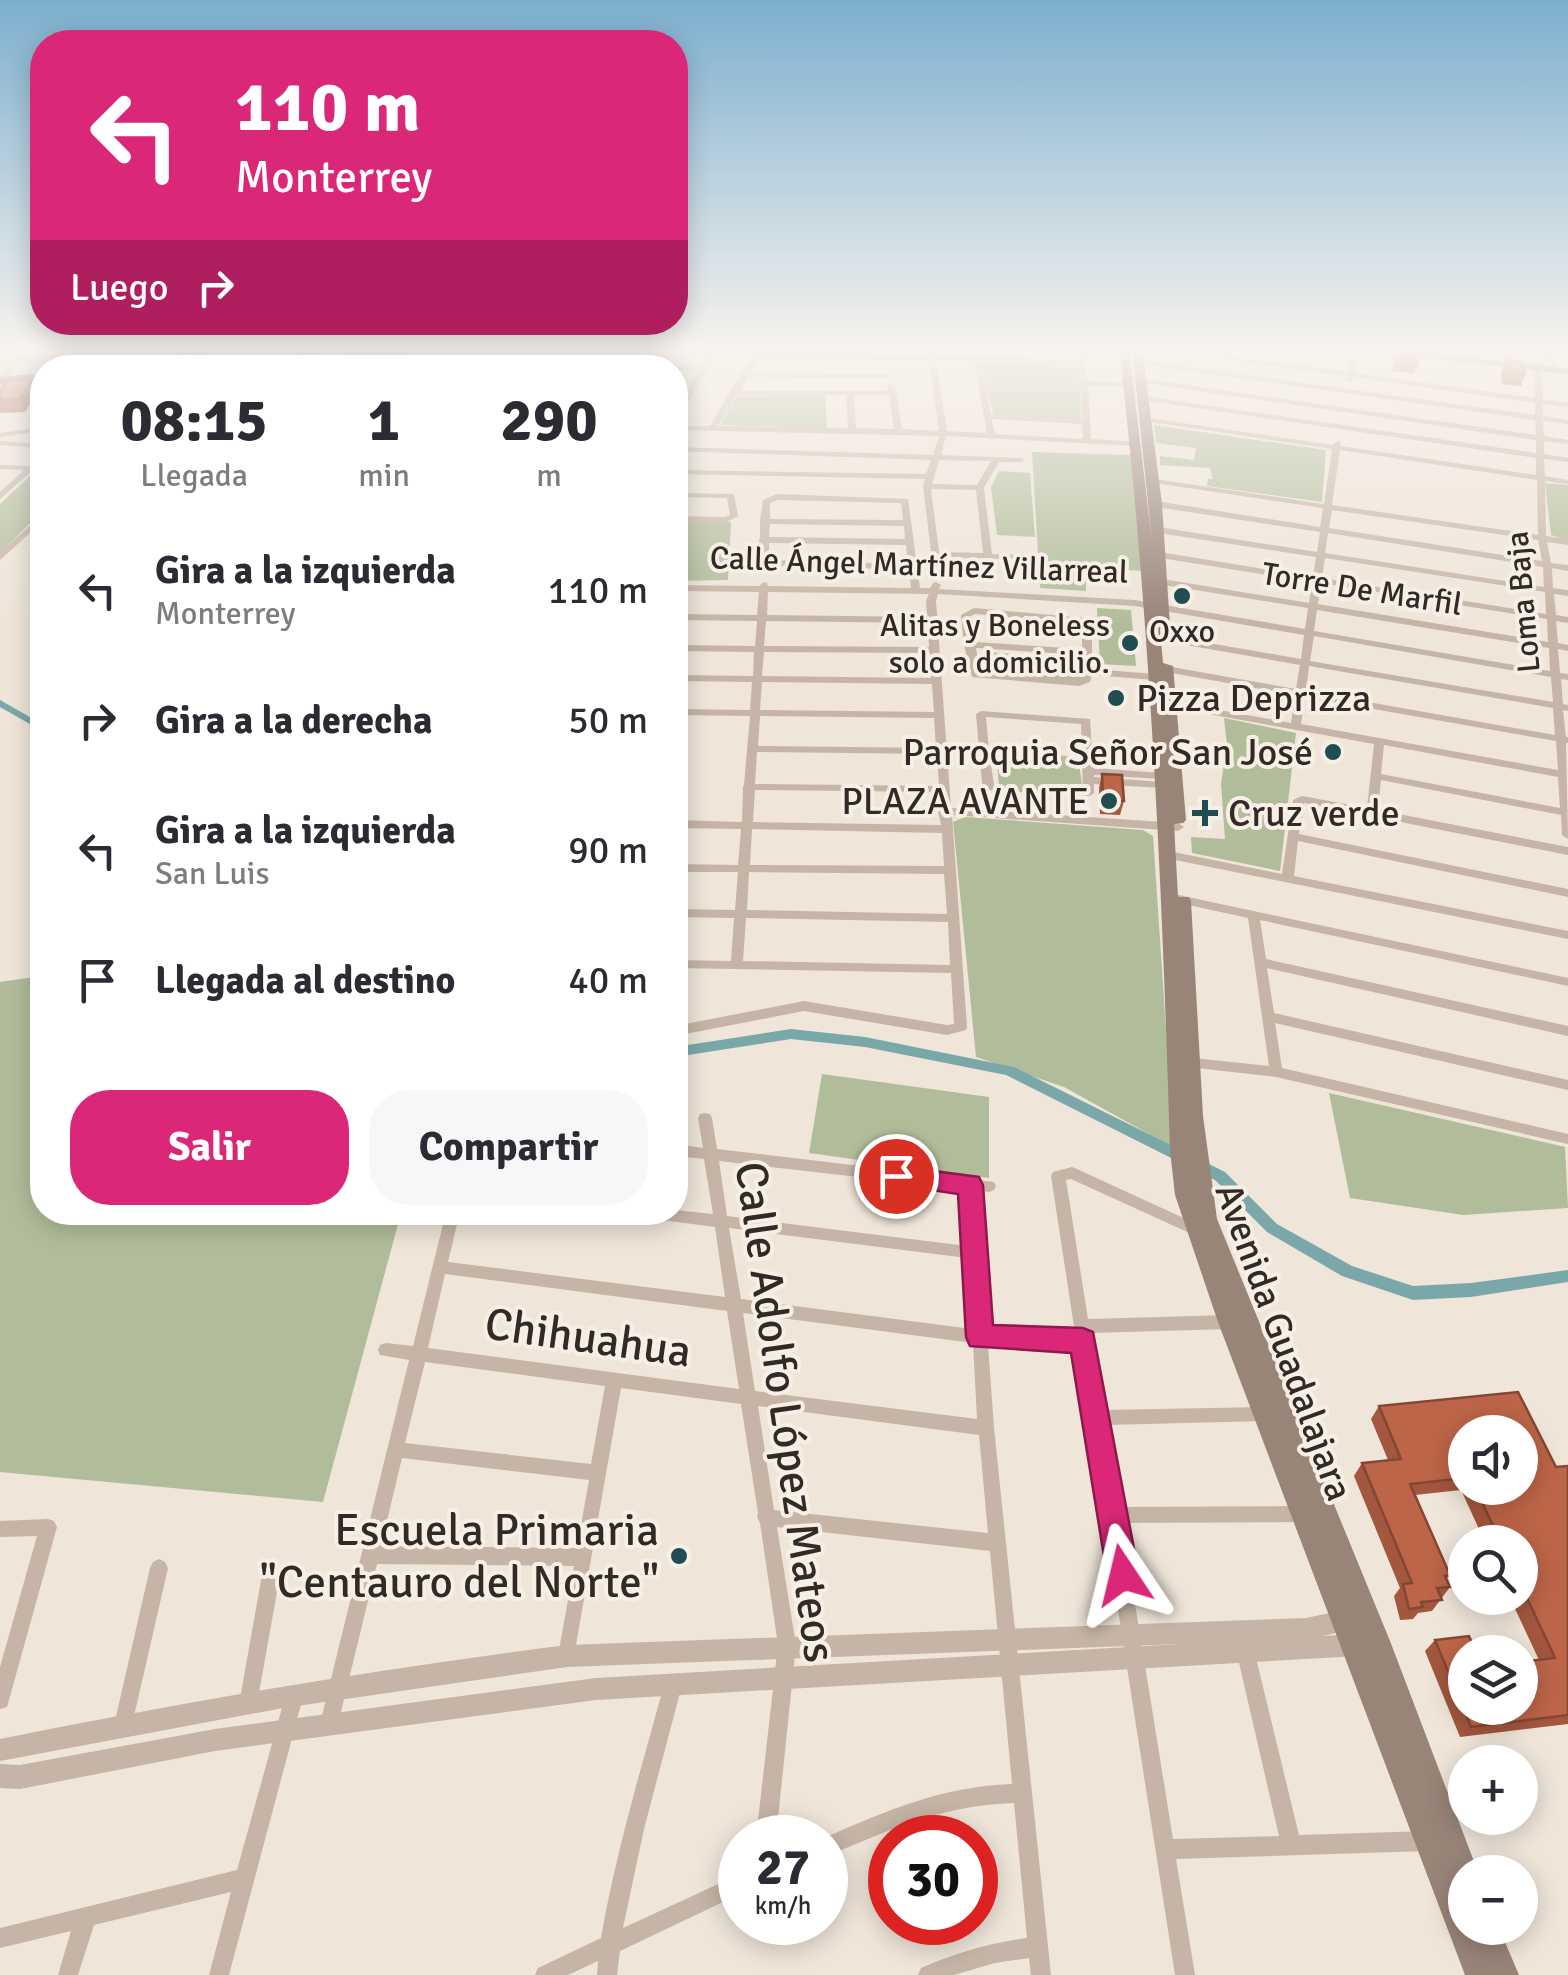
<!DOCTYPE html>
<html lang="es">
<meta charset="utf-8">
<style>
:root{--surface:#fff;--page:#f7f7f7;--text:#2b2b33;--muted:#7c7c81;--accent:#db2777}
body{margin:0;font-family:Signika,sans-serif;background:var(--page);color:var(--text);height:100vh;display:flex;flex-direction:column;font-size:38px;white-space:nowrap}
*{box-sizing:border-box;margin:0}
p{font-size:32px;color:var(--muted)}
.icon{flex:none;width:55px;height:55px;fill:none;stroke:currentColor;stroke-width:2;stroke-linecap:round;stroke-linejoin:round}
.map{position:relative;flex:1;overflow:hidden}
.sheet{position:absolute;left:30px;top:355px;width:658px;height:870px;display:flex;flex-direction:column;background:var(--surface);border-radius:40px;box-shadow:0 5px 25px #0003}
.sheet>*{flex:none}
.hud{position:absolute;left:30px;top:30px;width:658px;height:305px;border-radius:40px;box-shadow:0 5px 25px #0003;background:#db2777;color:#fff;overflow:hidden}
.fabs{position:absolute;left:1448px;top:1415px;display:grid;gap:20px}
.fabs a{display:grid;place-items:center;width:90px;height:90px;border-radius:50%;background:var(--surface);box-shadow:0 5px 25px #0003;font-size:50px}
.speed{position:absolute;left:718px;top:1815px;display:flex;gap:20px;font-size:50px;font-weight:700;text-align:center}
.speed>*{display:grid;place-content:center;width:130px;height:130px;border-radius:50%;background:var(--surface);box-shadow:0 5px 25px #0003;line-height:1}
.speed small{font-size:25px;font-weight:400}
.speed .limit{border:15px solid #d22;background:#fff;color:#111}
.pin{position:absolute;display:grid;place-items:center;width:85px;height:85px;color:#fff;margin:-42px;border:5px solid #fff;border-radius:50%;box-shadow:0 2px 10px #0007}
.me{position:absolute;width:110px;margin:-55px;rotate:350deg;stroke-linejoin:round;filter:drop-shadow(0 0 8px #0008)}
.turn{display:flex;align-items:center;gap:35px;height:210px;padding:0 40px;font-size:45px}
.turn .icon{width:130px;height:130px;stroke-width:2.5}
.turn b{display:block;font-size:70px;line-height:85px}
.then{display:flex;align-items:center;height:95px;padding:0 40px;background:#0003;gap:20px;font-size:38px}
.eta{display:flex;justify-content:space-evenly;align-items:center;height:170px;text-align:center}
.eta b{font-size:60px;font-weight:700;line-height:70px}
.button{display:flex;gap:20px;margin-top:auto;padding:20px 40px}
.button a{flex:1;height:115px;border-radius:40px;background:var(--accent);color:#fff;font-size:40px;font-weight:700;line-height:115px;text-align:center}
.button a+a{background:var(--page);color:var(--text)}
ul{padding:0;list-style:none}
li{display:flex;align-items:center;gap:30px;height:130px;padding:0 40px}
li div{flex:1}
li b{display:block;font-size:38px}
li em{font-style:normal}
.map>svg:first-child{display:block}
.green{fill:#b1bd9a}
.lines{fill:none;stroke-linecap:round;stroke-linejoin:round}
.canal{fill:#7aa8aa;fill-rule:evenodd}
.minor{fill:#c6b5a6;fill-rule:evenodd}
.tertiary{fill:#c6b5a6;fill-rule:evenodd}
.secondary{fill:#998478;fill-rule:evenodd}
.primary{fill:#746258;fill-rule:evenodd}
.wall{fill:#a3573e;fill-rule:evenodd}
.shaded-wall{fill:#844732}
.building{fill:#bd6548;stroke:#844732;stroke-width:2.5}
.route{fill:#db2777;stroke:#8e194d;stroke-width:2.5}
.poi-dot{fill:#1f4d51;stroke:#f7efe5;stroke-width:4}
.labels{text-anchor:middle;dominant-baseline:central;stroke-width:8;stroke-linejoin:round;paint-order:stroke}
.far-street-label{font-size:32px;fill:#332a26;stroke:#f7efe5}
.far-poi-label{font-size:32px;fill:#332a26;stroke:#f7efe5;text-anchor:end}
.poi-label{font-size:38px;fill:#332a26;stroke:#f7efe5;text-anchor:start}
.street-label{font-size:38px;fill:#332a26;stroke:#f7efe5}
.near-street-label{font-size:45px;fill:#332a26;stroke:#f7efe5}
.near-poi-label{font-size:45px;fill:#332a26;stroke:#f7efe5;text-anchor:end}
</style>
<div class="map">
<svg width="1568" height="1975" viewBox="0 0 1568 1975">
<rect width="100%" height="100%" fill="#efe5d9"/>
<path class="green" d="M461,348H574L572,368L461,367Z
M1022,361L1079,368L1081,420L994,416L980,362Z
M825,395L827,428L720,425L737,396Z
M1154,425L1326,450L1322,502L1207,486L1208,479H1213L1210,468L1160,465V456L1194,460L1196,448L1156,443Z
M1032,452L1132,455L1142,571L1086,567V591L1040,588Z
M42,465V511L0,553V504Z
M999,471L1030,473L1035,537L997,535L991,487Z
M1545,483L1568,485V540L1551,535Z
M675,521L731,522L728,580L675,581Z
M1097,608L1131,610L1136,666L1100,664Z
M984,652L1079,658L1083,664V682L980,672L979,655Z
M1224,718L1296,733L1280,871L1192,853L1191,837L1225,839L1221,784L1227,745Z
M1003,758L1079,764L1083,791L999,786L997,761Z
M965,817L1143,830L1153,836L1174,1148L1064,1087L976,1057L953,822Z
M42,976V1212L401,1213L323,1502L0,1472V982Z
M822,1074L989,1097V1178L809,1153Z
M1329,1093L1565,1147L1568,1208L1463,1215L1350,1198Z"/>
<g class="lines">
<path class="canal" d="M0,700L42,724V731L0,707Z
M791,1029L865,1037L1014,1067L1225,1172L1277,1224L1352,1266L1413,1286L1471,1283L1568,1270V1282L1471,1297L1413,1300L1342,1276L1267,1232L1215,1180L1006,1075L865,1047L791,1039L675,1057V1047Z"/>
<path class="minor" d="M36,348H45L24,358L112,348H129L30,363L19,362L4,383H0V377L12,362L0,361V357L15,358Z
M574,348H582L580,368H572Z
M586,348H594L592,368H584Z
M631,348H720L686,405L675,408V403L680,401L699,370H675V368H601L604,366H702L710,352L634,351H631Z
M928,348H934L936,356H1017L1079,361L1078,348H1085L1087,381L1128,383L1132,385L1128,387L1088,385L1091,439L1136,442H1139V446L946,436L941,455L1021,458L1025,460L1021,462H999L984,488L992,554L1027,555L1030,556V560L939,557L940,566L933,568L923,486L925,479L675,474V470L926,474L931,460L675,451V447L933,455L939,436L675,430V426H710L740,375L754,355L928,356ZM759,359L929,360L939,431L902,429L895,385L891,383L887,385L888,391H740L748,377L889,378L893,376L889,374L751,373ZM936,360H974L987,433L947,431ZM981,360H1017L1079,366L1082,420L991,415ZM737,395H846L848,428L718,426ZM854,395H889L894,429L856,428ZM992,419L1082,424L1083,439L995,434ZM939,460L991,461L977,485L932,484ZM931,489L976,490L983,553L939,552Z
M1092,348H1112L1128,351L1124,353Z
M1154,348H1170L1347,372L1350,348H1357L1354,373L1535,398L1534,364L1541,362L1543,399L1568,403V407L1543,404V416L1568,420V424L1543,421L1544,436L1568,440V444L1544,441V454L1568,458V462L1544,459L1545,476L1568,480V484L1545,481L1546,536L1568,539V545L1547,542L1551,563L1568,565V571L1552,568L1553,588L1568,590V596L1554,594L1556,615L1568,617V623L1556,621L1558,643L1568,645V651L1558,649L1560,673L1568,674V680L1561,679L1563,704L1568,705V711L1563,710L1566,737H1568V743H1566L1568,839L1562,835L1561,815L1381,780L1378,810L1568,847V855L1304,803L1299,834L1568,889V897L1298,841L1294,876L1568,931V939L1165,858L1163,855L1165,852L1169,851L1282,874L1293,800L1302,796L1367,808L1374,744L1164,706L1159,703L1164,700L1291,723L1295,695L1166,672L1161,669L1166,666L1296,689L1300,665L1163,641L1158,638L1163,635L1301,659L1304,635L1135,606L938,594L936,601L951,808L1178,823L1184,827L1178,831L952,815L967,1027L966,1030L947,1035L804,1011L675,1036V1026L804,1001L947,1025L954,1024L951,973L675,968V960L731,961L734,918L675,917V909L735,910L738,872H675V864L738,865L741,829L675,828V820L742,822L743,787L744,785L750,716L675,715V709L750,710L752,682L675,681V675L753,676L754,652L675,651V645L755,646L757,621L675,620V614L757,615L759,592L675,591V585L759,586L764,582L767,583L768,586L911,588L909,570L761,565L759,540L760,538V521L763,500L777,494L908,499L920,588H930L933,583L936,582L941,585L939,589L1135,600L1305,629L1308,608L1151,583L1146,580L1151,577L1309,603L1312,582L1160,558L1156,555L1160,552L1313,577L1316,557L1158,533L1154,530L1158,527L1317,552L1320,532L1156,507L1152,504L1156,501L1320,527L1323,508L1154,483L1150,481L1154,479L1324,504L1332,449L1145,421L1141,419L1142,417L1333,445L1337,441H1340L1341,446L1536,475V458L1142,400L1138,398L1142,396L1536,453V440L1130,381L1126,379L1130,377L1536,435L1535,420L1139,364L1135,362L1139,360L1535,415V403L1353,377L1352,382H1349L1345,380L1346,376L1158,350ZM1340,450L1537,480L1538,535L1332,505ZM778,500L901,503L903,520L770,519V503ZM1332,510L1538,540L1542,561L1329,528ZM770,524L904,526L905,539L769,537ZM1328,533L1543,567L1544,587L1325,553ZM769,543L906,545L908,564L769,560ZM1325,558L1545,592L1546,614L1322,578ZM1321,583L1547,619L1548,642L1318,604ZM768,592L929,594L926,601L927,617L767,615ZM1317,610L1549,648L1550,671L1314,631ZM766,621L928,623L929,647L764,646ZM1314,636L1551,677L1553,702L1310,661ZM764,652L930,653L931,678L762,676ZM1309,666L1553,708L1555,735L1306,691ZM762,682L932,684L934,712L760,710ZM1305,697L1556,741L1558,770L1301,724ZM760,716L934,718L936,748L758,746ZM1384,745L1558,777L1560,808L1381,774ZM757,752L937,754L939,786L755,784ZM755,790L939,792L938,811L941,825L753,822ZM752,829L942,833L944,866L750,865ZM749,872L944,874L947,914L747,910ZM746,918L948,922L950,965L743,961Z
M1418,348H1425L1427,350L1423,352Z
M1501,348H1508L1514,362H1508Z
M1541,348H1548L1560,370L1559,372H1553Z
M42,427V431L0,437V433Z
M0,441L42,444V448L0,445Z
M39,456H42V462L0,499V492L24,470L0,469V465L29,466Z
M675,493L734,494L738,516L725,523L675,522V516L724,517L730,515L727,498L675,497Z
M42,515V522L0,560V552Z
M974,608L1085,618L1092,626V669L1155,674L1160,677L1155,680L1092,675L1090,682L1079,686L972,677L964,645L961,615ZM975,614L1079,623L1082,626V649L975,642L971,616ZM976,648L1082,655V678L1078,680L980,672Z
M981,711L1090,719L1093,768L1162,773L1167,776L1162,779L1094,775V777L1162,782L1167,785L1162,788L1094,784V793L1089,796L987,790L982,783L976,714ZM986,717L1081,724L1082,757L989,751ZM990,758L1082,764L1083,789L994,785Z
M1174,894L1568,978V986L1260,920L1266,959L1568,1026V1036L1267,968L1274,1013L1568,1080V1090L1275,1023L1282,1068L1568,1134V1144L1276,1077L1179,1066L1177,1062L1179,1058L1184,1057L1269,1066L1248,918L1170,901L1168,898L1170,895Z
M705,1113L710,1114L712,1118L717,1149L994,1182L996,1186L994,1190L989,1192L977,1190L987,1331L1003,1333H1075L1051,1176L1053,1172L1072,1167L1077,1169L1201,1226L1203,1230L1201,1234L1196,1236L1071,1179L1066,1180L1088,1319L1229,1315L1234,1317L1237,1322L1234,1327L1229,1329L1091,1333L1103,1410L1265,1407L1271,1409L1273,1414L1271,1419L1265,1421L1106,1425L1119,1507L1303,1506L1309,1508L1311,1514L1309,1520L1303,1522L1122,1523L1173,1839L1279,1836L1237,1654L1240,1648L1246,1645L1252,1648L1255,1654L1299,1835L1427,1831L1434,1834L1437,1841L1434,1848L1427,1851L1176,1859L1195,1975H1175L1077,1347H1003L988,1345L994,1428L1051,1975H1031L1029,1958L995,1963L954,1975H918L921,1968C955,1953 990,1943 1027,1938L1014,1803C943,1805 889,1830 825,1857L824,1838C885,1811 944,1786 1012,1784L990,1551L777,1527L796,1645L776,1838H756L778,1645L760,1523L757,1517L758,1513L741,1404L621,1388L573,1662L567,1665L561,1662L558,1656L574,1566L377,1564L338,1724L336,1731L329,1733L322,1731L320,1724L409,1360L380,1355L378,1350L380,1345L386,1343L413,1346L446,1212H460L448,1262L725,1297L715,1227L646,1218L641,1216L639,1212H675V1210L713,1214L704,1159L675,1156V1144L703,1148L698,1118L700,1114ZM719,1161L963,1189L967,1246L727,1216ZM729,1228L967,1258L972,1329L741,1299ZM445,1274L727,1311L739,1389L428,1348ZM743,1313L973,1343L977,1419L755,1391ZM425,1362L605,1386L591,1464L405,1443ZM758,1406L979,1435L988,1533L774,1510ZM402,1458L589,1480L577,1548L381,1546Z
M48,1519L54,1521L57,1527L9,1700L7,1707L0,1709V1667L37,1536L0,1537V1521Z
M159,1559L165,1562L168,1568L132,1725L130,1732L123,1734L116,1732L114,1725L150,1568L153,1562Z
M271,1566L277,1569L280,1575L257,1704L255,1711L248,1713L241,1711L239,1704L262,1575L265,1569Z
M673,1676L680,1678L682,1685L644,1829L623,1928L740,1874V1894L620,1951L617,1975H597L598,1961L568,1975H535L538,1968L601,1938C616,1852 641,1769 664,1685L666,1678Z
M294,1688L301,1690L303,1697L229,1975H209L231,1892L94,1925L78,1975H58L71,1931L0,1948V1928L237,1870L285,1697L287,1690Z"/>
<path class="tertiary" d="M1353,1608L1361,1611L1364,1619L1361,1627L1323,1636L1358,1634L1366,1637L1369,1645L1366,1653L1358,1656L596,1700L215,1751L20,1789L0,1788V1764L20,1765L215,1729L596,1678L1180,1644L567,1667L283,1708L0,1761V1739C188,1701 377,1669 567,1645L1306,1618Z"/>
<path class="secondary" d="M1119,348H1129L1152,542L1132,348H1142L1162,504L1170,626L1160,629L1163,663L1173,666L1186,820L1183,823L1174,824L1178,897H1189L1191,901L1203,1116L1217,1219L1390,1641L1478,1872H1465V1888L1460,1886L1465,1899V1928H1499L1519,1975H1465L1218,1322L1175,1195L1170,1150C1162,882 1150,615 1119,348Z
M1368,348H1394L1568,369V375L1373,351Z"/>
<path class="primary" d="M212,348H236L136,368H108Z
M42,373V380L0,385V377Z"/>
</g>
<path class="wall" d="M343,348H413L408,368H337Z
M880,348H922V349H880Z
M1395,354L1417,365L1414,373L1392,371Z
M1506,360L1525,374L1521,386L1502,384L1501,372Z
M32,379L37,391L25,412L0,413V391Z
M1102,774L1124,801L1120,815L1100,814L1099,788Z
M1518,1392L1556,1467L1568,1466V1724L1460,1737L1425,1651L1435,1640L1469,1636L1476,1652H1465V1708H1520V1662L1539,1660L1510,1598H1520V1542H1485L1461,1490L1415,1495L1450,1575L1446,1579L1450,1587L1432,1611L1418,1613L1413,1619L1400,1620L1394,1596L1400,1588L1354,1476L1362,1463L1388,1460L1371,1419L1379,1406ZM1465,1432H1520V1488H1465Z"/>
<path class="shaded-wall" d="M299,348H323L322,354L302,361Z
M406,348H413L408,368H404L403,362Z
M32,379L37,391L25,412L20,399Z"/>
<path class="building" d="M343,348H406L403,362L375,363L373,368H337Z
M206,350L215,366L187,368L180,355Z
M1395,354L1417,357V365L1394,362Z
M1506,360L1521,362L1525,374L1507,372Z
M32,379L20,399L0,400V391L7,381Z
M1102,774L1122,775L1124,801L1103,800Z
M1518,1392L1556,1467L1568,1466V1715L1471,1727L1435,1640L1469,1636L1476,1652H1465V1708H1520V1662L1555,1658L1520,1583V1542H1501L1475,1488H1520V1432H1465V1478L1410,1484L1450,1575L1445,1576L1450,1587L1437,1588L1442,1600L1421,1602L1423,1607L1409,1609L1403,1584L1412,1583L1362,1463L1401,1459L1379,1406Z"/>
<linearGradient id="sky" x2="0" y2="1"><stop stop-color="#7cafcf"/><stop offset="0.56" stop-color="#f8f3ee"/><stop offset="1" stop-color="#f8f3ee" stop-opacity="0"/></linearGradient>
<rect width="1568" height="624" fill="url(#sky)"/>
<path class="route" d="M896,1166L979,1177L983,1185L993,1325L1083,1328L1093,1332L1139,1575L1134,1586L1123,1591L1112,1586L1107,1575L1071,1353L970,1346L966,1337L958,1194L887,1183L883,1176L887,1169Z"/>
<g class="poi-dot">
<circle cx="1182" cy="596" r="10"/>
<circle cx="1130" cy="643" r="10"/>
<circle cx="1116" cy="698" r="10"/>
<circle cx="1333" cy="752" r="10"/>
<circle cx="1109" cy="801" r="10"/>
<path d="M1200 798h10v10h10v10h-10v10h-10v-10h-10v-10h10z"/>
<circle cx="679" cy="1556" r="10"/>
</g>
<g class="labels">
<g class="far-street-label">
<text transform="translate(919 565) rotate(2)">Calle Ángel Martínez Villarreal</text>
<text transform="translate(1362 589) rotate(9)">Torre De Marfil</text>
<text transform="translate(1523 602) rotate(-95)">Loma Baja</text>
</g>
<g class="far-poi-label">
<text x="1110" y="625">Alitas y Boneless<tspan x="1110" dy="37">solo a domicilio.</tspan></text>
<text x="1182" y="631" text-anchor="middle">Oxxo</text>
</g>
<g class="poi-label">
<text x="1136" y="698">Pizza Deprizza</text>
<text x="1313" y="752" text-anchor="end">Parroquia Señor San José</text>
<text x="1089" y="801" text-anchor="end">PLAZA AVANTE</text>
<text x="1228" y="813">Cruz verde</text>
</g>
<g class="street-label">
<text transform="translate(1284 1342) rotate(70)">Avenida Guadalajara</text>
</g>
<g class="near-street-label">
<text transform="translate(588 1338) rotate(8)">Chihuahua</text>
<text transform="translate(785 1412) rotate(82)">Calle Adolfo López Mateos</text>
</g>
<g class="near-poi-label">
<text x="659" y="1530">Escuela Primaria<tspan x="659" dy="52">"Centauro del Norte"</tspan></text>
</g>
</g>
</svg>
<div class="fabs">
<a><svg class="icon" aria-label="sound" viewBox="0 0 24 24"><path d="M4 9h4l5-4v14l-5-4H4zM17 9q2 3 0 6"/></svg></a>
<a><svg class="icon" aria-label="search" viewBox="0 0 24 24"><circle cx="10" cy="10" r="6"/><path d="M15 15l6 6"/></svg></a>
<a><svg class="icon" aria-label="layers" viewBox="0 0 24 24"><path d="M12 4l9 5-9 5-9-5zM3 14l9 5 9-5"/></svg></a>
<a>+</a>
<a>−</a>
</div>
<div class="speed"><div>27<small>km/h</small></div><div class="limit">30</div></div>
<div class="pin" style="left:896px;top:1176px;background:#d93025"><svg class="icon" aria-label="arrive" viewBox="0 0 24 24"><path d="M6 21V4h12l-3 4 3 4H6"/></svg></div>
<svg class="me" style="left:1123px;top:1575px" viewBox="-20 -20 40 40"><path d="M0-17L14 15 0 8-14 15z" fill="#db2777" stroke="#fff" stroke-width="4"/></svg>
<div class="hud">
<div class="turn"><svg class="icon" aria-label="left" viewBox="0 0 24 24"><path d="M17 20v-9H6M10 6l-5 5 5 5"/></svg><div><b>110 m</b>Monterrey</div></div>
<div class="then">Luego<svg class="icon" aria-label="right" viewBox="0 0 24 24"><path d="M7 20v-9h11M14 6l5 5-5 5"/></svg></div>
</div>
<section class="sheet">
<div class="eta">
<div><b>08:15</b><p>Llegada</p></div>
<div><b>1</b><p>min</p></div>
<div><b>290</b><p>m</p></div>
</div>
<ul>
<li><svg class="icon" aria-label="left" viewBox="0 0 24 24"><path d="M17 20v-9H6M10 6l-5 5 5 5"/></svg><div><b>Gira a la izquierda</b><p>Monterrey</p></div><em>110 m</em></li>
<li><svg class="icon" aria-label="right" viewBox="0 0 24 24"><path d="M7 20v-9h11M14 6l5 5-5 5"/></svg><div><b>Gira a la derecha</b></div><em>50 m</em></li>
<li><svg class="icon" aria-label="left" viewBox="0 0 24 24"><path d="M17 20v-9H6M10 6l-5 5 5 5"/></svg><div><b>Gira a la izquierda</b><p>San Luis</p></div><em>90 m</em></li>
<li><svg class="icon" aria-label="arrive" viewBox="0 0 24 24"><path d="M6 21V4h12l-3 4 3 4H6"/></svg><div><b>Llegada al destino</b></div><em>40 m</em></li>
</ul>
<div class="button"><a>Salir</a><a>Compartir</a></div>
</section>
</div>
